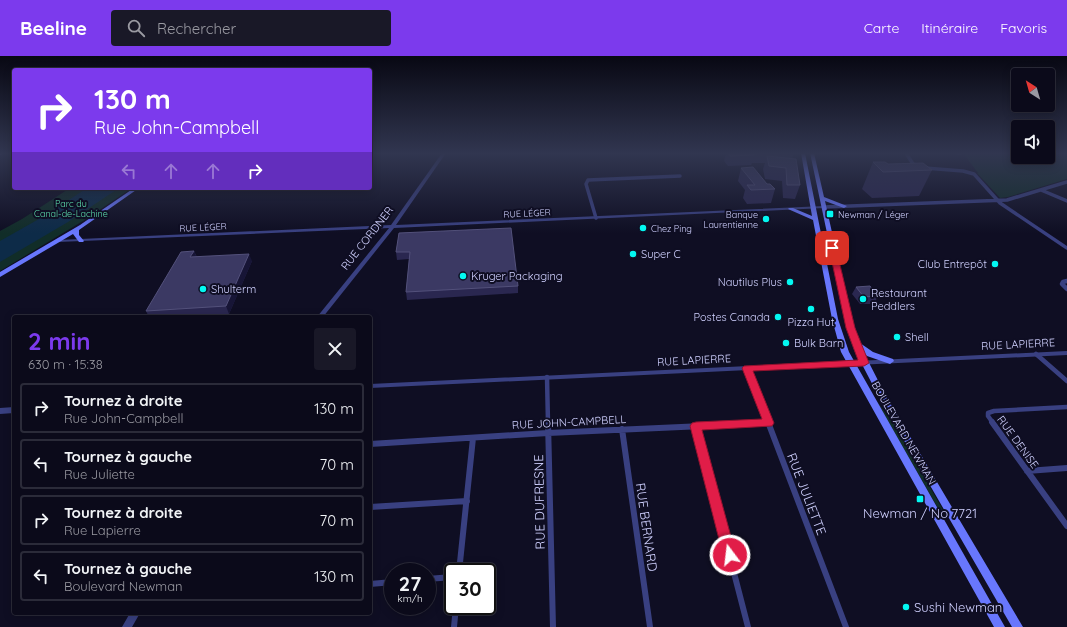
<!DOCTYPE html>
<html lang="fr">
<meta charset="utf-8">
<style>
:root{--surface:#0b0a1a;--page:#191827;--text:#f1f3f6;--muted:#9a9aa2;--line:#2b2b39;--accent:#7c3aed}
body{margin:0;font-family:Quicksand,sans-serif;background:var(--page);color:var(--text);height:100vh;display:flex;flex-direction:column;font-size:15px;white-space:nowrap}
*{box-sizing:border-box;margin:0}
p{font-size:13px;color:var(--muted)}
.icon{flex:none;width:22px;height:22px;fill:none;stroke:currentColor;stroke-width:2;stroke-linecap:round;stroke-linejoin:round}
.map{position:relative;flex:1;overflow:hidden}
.side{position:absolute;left:12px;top:259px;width:360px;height:300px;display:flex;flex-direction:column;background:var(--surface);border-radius:4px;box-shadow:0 2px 10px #0003,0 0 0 1px var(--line)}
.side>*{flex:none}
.top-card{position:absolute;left:12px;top:12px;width:360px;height:122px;border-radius:4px;box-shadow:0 2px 10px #0003,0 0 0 1px var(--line);background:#7c3aed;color:#fff;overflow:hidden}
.needle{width:26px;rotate:323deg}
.fabs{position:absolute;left:1011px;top:12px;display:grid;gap:8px}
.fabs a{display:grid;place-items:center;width:44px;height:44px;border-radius:4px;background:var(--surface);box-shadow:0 2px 10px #0003,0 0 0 1px var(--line);font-size:20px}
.speed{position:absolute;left:384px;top:507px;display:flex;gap:8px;font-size:20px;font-weight:700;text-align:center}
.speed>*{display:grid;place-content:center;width:52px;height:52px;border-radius:50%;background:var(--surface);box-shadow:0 2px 10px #0003,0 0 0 1px var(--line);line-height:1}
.speed small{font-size:10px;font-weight:400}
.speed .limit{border:2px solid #111;border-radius:6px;background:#fff;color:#111}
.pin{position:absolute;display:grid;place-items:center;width:34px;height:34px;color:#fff;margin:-17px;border-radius:8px;box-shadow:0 2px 6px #0006}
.me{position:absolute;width:44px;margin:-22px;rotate:345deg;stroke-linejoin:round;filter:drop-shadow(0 0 3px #0008)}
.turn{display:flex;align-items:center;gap:14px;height:84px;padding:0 16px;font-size:18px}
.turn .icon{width:52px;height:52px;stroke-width:2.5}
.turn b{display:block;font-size:28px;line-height:34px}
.lanes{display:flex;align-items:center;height:38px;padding:0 16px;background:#0003;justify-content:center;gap:20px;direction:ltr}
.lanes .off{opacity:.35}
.round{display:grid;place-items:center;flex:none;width:42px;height:42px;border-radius:4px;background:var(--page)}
.summary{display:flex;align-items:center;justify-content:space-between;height:68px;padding:0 16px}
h1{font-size:24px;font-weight:700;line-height:30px;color:var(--accent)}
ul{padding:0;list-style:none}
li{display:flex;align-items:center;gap:12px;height:50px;margin:0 8px 6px;padding:0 8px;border:2px solid var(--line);border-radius:4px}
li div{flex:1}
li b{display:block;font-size:15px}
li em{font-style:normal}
header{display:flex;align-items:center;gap:24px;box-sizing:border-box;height:56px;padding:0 20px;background:var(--accent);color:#fff}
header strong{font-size:19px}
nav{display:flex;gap:22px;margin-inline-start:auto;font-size:14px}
.search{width:280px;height:36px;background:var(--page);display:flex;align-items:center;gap:10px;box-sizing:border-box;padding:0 14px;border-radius:4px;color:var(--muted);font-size:15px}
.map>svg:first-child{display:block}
.green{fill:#112d28}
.water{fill:#0d2b48}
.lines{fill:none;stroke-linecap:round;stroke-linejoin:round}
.minor-far2{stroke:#394081;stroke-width:3.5}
.minor-far1{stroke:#394081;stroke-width:4.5}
.minor{stroke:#394081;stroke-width:6}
.tertiary{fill:#394081;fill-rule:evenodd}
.secondary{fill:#6877fd;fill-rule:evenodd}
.primary{fill:#ab58fd;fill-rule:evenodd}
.wall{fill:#2a2750}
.shaded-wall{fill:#171536}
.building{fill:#3b3963;stroke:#53517b}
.route{fill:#e11d48;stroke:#92132f}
.poi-dot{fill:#03f8f2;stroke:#0f0e23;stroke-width:1.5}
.labels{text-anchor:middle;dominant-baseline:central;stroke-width:4;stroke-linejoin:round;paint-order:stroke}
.far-park-label{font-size:9px;fill:#5ddead;stroke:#0f0e23}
.far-street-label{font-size:9px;fill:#d0d1ff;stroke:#0f0e23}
.far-poi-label{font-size:9px;fill:#d0d1ff;stroke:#0f0e23;text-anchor:start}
.street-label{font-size:11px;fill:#d0d1ff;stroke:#0f0e23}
.poi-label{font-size:11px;fill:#d0d1ff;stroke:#0f0e23;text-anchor:start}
.near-street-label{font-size:13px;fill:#d0d1ff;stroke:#0f0e23}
.near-poi-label{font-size:13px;fill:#d0d1ff;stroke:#0f0e23}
</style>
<header>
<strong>Beeline</strong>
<div class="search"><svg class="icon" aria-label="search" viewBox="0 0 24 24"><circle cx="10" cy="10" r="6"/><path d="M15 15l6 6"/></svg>Rechercher</div>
<nav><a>Carte</a><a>Itinéraire</a><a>Favoris</a></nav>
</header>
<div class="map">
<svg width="1067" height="571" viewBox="0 0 1067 571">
<rect width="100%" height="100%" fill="#0f0e23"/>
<path class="green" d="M963,97H1018V101H1048V97H1067V123L1008,141L1000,142L977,117H978Z
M70,132H132L83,165L0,215V175L22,163Z
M876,344L893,367L943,454H939Z"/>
<path class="water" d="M87,132H119L68,166L0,206V185L46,159Z"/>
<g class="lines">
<path class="minor-far2" d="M906,97L913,108L916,109
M957,97H961
M925,112L963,115L974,118L1000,147L1067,192
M1041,134L1067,145
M824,151L1007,144L1067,126
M596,162L586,128L588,124L680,120"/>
<path class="minor-far1" d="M1067,225L1063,226L1062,228L1067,233
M1036,298L1067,325
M747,312L768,367
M547,321L548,367
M993,367L988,360V357L994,355L1067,351"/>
<path class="minor" d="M548,366L553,571
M768,366L846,571
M992,366L1067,470
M696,370L748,571
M622,373L650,571
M370,388L548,377L768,367
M1027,415L1067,412
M370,451L467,445
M459,516L473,382
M427,523L453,521
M370,528L393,526
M454,571L456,550"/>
<path class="tertiary" d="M442,97H446L396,169L824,150L826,151L824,152L394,172L323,261H317L389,172L58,186L56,185L58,184L391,169Z
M1067,295V299L370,332V328Z
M14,351V357L0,358V352Z
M130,557H140L132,571H122Z"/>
<path class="secondary" d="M801,97H805L838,263L849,296L1005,571H994L841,296L832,263L813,164L788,153L789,152H793L812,160Z
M810,97H814L824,141L847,150L844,152L825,145L850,257L860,287L873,296L893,303L894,305L890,308L867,300L864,297L886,340L1023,571H1012L880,343L854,293L844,257Z
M134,132H139L79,174V179L84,185L83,186H79L73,178L0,221V216L80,169Z"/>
<path class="primary" d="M0,97H4L0,99Z"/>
</g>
<path class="wall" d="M726,97H794L792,103L800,129L795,143L783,142L782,125L765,123L763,113L765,107H752L751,109L728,110L724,105Z
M873,106L932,114L919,140L872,142L862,133Z
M741,112L775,133L771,147L747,148L743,142L745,134L738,125Z
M399,177L518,230V237L407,244L406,236L409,203L397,204L396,196Z
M194,195L197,201L252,205L229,258L176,261H149L146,255Z
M856,231L878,240L874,248H860L852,238Z"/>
<path class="shaded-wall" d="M194,195L197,202L190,201Z
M249,198L252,205L229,258L226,250Z"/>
<path class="building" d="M728,97H766L754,98V99L730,100Z
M767,100L796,103L800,129H787L786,112L769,110Z
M873,106H885L888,108L923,107L932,114L883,116Z
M753,111L767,128H770L775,133L751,134L747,129H755L741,112Z
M511,172L518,230L406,236L410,196H396L399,177Z
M194,195L190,201L249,198L226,250L146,255L181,196Z
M870,230L878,240L864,241L856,231Z"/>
<linearGradient id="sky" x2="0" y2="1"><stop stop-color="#080813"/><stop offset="0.55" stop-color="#313650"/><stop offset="1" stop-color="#313650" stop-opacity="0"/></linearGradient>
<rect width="1067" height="177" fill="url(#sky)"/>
<path class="route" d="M832,189L836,192L855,272L869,307L864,310L753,315L774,367L772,370L702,374L736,499L734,503L730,505L725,503L723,499L690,370L692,367L696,366L762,363L742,312L744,310L858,304L846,272L829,192Z"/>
<g class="poi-dot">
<rect x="826" y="154" width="8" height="8" rx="2"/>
<circle cx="766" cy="163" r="4"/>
<circle cx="643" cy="172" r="4"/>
<circle cx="633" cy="198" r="4"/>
<circle cx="995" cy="208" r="4"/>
<circle cx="463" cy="220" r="4"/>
<circle cx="790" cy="226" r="4"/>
<circle cx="203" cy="233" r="4"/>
<circle cx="863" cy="243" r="4"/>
<circle cx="811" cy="253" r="4"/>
<circle cx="778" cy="261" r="4"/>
<circle cx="897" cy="281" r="4"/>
<circle cx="786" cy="287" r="4"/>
<rect x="916" y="439" width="8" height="8" rx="2"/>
<circle cx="906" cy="551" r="4"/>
</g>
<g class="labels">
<g class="far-park-label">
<text x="71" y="147">Parc du<tspan x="71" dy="10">Canal-de-Lachine</tspan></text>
</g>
<g class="far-street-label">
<text transform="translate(527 157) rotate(-3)">RUE LÉGER</text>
<text transform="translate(203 171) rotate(-3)">RUE LÉGER</text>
</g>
<g class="far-poi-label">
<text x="758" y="158" text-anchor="end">Banque<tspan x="758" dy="10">Laurentienne</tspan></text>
<text x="838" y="158">Newman / Léger</text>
<text x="651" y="172">Chez Ping</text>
</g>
<g class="street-label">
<text transform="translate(367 182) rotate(-52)">RUE CORDNER</text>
<text transform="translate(1018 288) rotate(-3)">RUE LAPIERRE</text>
<text transform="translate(694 304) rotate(-3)">RUE LAPIERRE</text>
<text transform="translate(569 366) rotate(-3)">RUE JOHN-CAMPBELL</text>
<text transform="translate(904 377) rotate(60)">BOULEVARD NEWMAN</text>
<text transform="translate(1018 386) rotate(54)">RUE DENISE</text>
</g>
<g class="poi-label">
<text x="641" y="198">Super C</text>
<text x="987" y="208" text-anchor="end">Club Entrepôt</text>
<text x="471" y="220">Kruger Packaging</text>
<text x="782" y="226" text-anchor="end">Nautilus Plus</text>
<text x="211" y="233">Shulterm</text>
<text x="871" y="237">Restaurant<tspan x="871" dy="13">Peddlers</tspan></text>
<text x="770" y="261" text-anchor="end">Postes Canada</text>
<text x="811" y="266" text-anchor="middle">Pizza Hut</text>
<text x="905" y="281">Shell</text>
<text x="794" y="287">Bulk Barn</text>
</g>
<g class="near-street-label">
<text transform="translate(807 438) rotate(69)">RUE JULIETTE</text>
<text transform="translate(539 446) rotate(-91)">RUE DUFRESNE</text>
<text transform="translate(647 471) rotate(82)">RUE BERNARD</text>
</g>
<g class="near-poi-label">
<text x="920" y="457">Newman / No 7721</text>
<text x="914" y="551" text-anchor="start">Sushi Newman</text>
</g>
</g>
</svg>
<div class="fabs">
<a><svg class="needle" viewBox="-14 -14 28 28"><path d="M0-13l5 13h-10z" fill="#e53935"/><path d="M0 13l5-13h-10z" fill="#9a9aa2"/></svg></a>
<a><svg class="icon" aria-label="sound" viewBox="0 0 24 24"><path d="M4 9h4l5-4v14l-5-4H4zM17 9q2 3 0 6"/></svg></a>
</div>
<div class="speed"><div>27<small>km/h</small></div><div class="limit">30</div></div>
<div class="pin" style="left:832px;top:192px;background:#d93025"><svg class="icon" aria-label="arrive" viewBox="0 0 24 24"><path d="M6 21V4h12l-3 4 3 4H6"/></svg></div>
<svg class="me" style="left:730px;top:499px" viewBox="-20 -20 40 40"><circle r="17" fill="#e11d48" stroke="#fff" stroke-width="3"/><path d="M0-11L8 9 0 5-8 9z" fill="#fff"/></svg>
<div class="top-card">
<div class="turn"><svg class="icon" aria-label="right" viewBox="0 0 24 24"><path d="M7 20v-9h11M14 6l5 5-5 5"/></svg><div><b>130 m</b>Rue John-Campbell</div></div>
<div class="lanes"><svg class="icon off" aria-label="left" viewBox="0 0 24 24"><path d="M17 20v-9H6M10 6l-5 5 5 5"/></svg><svg class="icon off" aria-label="ahead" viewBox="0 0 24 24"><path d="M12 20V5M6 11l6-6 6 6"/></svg><svg class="icon off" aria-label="ahead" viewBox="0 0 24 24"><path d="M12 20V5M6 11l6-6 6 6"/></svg><svg class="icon" aria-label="right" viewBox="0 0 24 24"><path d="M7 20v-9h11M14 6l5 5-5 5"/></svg></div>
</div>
<section class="side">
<div class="summary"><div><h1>2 min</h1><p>630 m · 15:38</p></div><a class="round"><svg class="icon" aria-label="close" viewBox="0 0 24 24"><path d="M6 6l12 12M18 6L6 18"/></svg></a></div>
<ul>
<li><svg class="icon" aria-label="right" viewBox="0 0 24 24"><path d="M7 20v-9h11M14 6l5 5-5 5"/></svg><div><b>Tournez à droite</b><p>Rue John-Campbell</p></div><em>130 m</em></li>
<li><svg class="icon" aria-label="left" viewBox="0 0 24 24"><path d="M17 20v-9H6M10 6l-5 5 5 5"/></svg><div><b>Tournez à gauche</b><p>Rue Juliette</p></div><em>70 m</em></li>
<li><svg class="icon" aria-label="right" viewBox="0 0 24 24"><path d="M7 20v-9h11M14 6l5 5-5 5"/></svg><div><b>Tournez à droite</b><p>Rue Lapierre</p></div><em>70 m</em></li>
<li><svg class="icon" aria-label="left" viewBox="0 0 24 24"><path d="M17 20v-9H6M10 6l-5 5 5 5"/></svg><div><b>Tournez à gauche</b><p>Boulevard Newman</p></div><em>130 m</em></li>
</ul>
</section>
</div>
